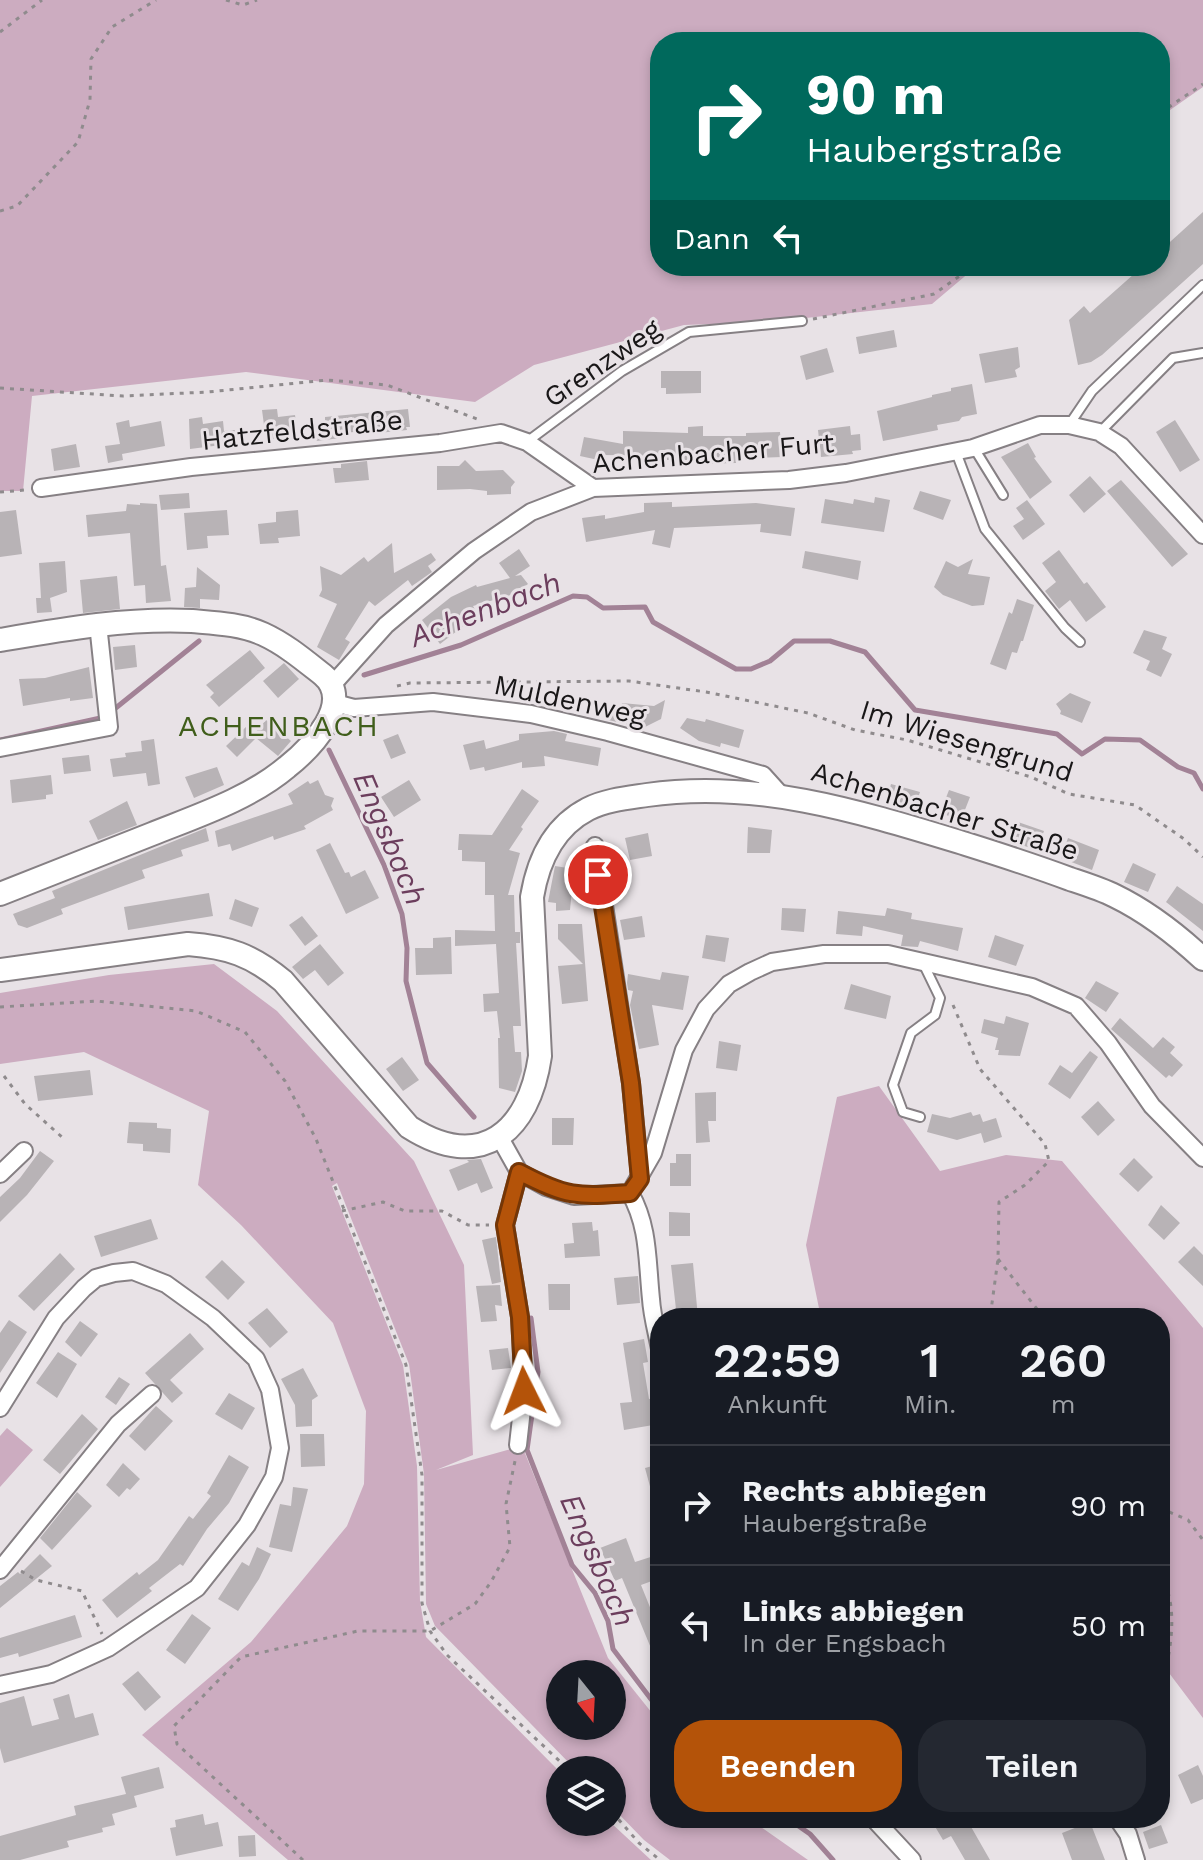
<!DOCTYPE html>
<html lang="de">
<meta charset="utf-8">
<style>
:root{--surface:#171b24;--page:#242831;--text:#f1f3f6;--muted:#9ea1a6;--line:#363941;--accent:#b45309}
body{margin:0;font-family:"Work Sans",sans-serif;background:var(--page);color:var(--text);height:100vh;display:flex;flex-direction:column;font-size:30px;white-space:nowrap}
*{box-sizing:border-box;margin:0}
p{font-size:26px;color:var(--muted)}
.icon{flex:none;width:44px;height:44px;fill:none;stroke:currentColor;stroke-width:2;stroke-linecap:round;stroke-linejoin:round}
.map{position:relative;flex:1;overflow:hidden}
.drawer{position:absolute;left:650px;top:1308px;width:520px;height:520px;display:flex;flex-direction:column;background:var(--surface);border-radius:32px;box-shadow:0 4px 12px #0003}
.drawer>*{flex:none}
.guide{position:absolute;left:650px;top:32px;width:520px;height:244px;border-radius:32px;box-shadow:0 4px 12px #0003;background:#00695c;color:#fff;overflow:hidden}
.needle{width:52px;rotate:162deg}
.tools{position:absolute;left:546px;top:1660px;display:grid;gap:16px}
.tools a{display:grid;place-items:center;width:80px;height:80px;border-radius:50%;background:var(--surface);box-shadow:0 4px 12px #0003;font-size:40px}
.pin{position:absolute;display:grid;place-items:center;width:68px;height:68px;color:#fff;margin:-34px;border:4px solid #fff;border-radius:50%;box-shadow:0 2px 8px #0007}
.me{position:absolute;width:88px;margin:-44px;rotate:357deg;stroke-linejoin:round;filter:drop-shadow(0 0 6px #0008)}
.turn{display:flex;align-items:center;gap:28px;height:168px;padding:0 24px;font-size:36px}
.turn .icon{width:104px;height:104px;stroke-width:2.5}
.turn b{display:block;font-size:56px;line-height:68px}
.then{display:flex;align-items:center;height:76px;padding:0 24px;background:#0003;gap:16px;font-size:30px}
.eta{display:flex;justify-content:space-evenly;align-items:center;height:136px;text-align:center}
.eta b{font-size:48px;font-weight:600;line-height:56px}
.cta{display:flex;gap:16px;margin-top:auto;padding:16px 24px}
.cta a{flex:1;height:92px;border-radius:32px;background:var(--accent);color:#fff;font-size:32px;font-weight:600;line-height:92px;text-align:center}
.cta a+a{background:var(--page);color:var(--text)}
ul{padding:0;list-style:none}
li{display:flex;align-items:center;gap:24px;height:120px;padding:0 24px;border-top:2px solid var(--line)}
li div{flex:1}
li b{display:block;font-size:30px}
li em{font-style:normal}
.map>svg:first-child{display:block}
.green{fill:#ccacc0;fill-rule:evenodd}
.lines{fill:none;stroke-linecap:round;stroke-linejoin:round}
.stream{stroke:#a28296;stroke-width:5}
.building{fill:#b8b3b6}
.lane-casing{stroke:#868084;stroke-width:12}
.street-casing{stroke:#868084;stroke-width:20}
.secondary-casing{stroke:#868084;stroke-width:26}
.path{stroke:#8f8b8d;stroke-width:3;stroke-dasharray:4 6;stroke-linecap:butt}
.lane{stroke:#fff;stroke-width:8}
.street{stroke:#fff;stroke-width:16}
.secondary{stroke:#fff;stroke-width:22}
.route-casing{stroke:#753606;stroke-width:20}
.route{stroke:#b45309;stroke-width:14}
.labels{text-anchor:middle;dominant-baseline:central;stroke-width:6;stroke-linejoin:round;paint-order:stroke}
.street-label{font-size:28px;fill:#191718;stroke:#e8e2e6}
.water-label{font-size:30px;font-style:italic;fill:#6c3e5d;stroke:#e8e2e6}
.neighbourhood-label{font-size:30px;letter-spacing:2px;fill:#405e1b;stroke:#e8e2e6}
</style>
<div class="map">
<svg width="1203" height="1860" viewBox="0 0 1203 1860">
<rect width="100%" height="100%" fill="#e8e2e6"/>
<path class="green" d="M0,0H1203V87L1160,117V42H660V266H977L932,304L770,322L684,325L534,365L475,402L246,372L32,396L23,491H0Z
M214,964L277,1011L414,1161L464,1265L473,1455L436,1470L522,1446L608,1658L660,1723V1818H748L808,1860H670L644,1840L612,1807V1770H576L435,1626L426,1604L424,1474L409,1364L337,1183L332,1186L403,1365L417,1466L420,1601L426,1637L560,1772V1822H610L651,1860H288L142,1735L251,1642L347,1526L364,1484L366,1411L333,1323L241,1225L198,1185L209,1111L84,1052L0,1064V993L109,975ZM560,1674H612V1726H560Z
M879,1086L940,1171L1006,1155L1062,1161L1203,1328V1718L1160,1661V1318H821L806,1245L837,1097Z
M7,1428L33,1450L0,1487V1436Z"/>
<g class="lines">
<path class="stream" d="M364,675L461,645L573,596L587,597L603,608L645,607L653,622L736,669H751L770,661L794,641H830L865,652L915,710L1057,734L1082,754L1105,739L1140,740L1178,767L1194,773L1203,789
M112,711L199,641
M0,740L105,717
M329,750L384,865L402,914L407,948L406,981L427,1063L474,1117
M531,1318L538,1372L527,1450L572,1565L595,1593L608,1621L613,1649L660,1711
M787,1818L810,1834L833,1860"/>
</g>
<path class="building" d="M1203,212V264L1102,355L1091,362L1078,365L1069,320L1084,306L1090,313L1143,266H1160V251Z
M894,330L897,347L859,354L856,337Z
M1018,347L1020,367L1015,370L1017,377L985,383L979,354Z
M827,348L834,372L806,380L800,356Z
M661,371H701V393L666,394V388H661Z
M972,384L977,414L962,417L959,421L937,425L938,430L883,441L877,411L932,397V395L951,391V388Z
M277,409L278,417L295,415L298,436L266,440L262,410Z
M408,409L410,427H406L407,430L369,434L368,431L341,433V438L316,441L314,426L325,424V417Z
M202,417L203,424L223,421L224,431L235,430L237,443L190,449L189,419Z
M129,420L130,427L161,421L165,446L122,454L123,460L108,463L105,446L120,444L116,423Z
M1175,420L1200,460L1180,472L1156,432Z
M703,426V436H746V433L780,432L782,457L736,459V463L694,464V460H667L666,456L604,455L603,461L580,456L584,437L623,444V431L688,433V427Z
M850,426L851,435L860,434L861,450L852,451L853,454L821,457L818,430Z
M1028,443L1036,457L1034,458L1052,482L1030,499L1001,457Z
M76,444L80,467L54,471L51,449Z
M465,460L476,471L503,470L515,482L511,487V494L487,495V491L470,489L437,490V466H459Z
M367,461L369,480L335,483L333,468H341V464Z
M1090,476L1106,494L1084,513L1069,495Z
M1121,480L1188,554L1172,567L1107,491Z
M920,491L951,500L943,520L913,509Z
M189,493L190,508L161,510L159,495Z
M875,497L890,500L884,532L821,523L825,499L853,504L854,499L874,503Z
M1027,500L1045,524L1023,540L1013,526L1024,519L1016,508Z
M672,502V507L756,503L795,508L791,536L760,532L761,524L674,528L670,548L652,544L655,530L586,542L582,518L605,515V519L644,512V503Z
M140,503L157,504L161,566L166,565L171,601L146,603L145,585L134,586L130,533L88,537L86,515L126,511L127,504L140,505Z
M16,510L22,554L0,557V512Z
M227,510L229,535L207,536L208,548L187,550L184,513Z
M298,510L300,536L278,538L279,543L260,544L258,524L276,522V512Z
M392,543L394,573L431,553L436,560L428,566L432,572L412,586L408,580L375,606L369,601L345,639L350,642L339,660L317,647L337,604L319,596L322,590L320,566L341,575L364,557L368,562Z
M519,549L530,566L515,576L521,575L528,584L514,594L473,606L478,615L440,644L422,620L451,597L476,585L477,587L510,578L499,563Z
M1059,550L1084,584L1087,582L1106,607L1086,622L1070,600L1059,609L1045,591L1056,582L1042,563Z
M805,551L861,561L858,580L802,568Z
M973,559L968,574L990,577L984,605L972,606L943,595L934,587L946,561L958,567Z
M65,561L67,592L50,598L52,612L37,613L36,598H41L39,563Z
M197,567L220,585L219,600L200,599V608L184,607L185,588L196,587Z
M117,576L120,609L83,613L80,580Z
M1017,599L1034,605L1023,641H1021L1017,653L1012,652L1006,670L990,664L1009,612L1012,614Z
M1144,630L1167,637L1162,649L1172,654L1161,677L1146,670L1150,661L1133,653Z
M135,645L137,667L115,670L113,647Z
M250,650L265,668L219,707L210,697L214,693L206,685Z
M284,663L299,679L278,698L263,681Z
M89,667L93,698L70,701V698L23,706L19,679L45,678Z
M1070,693L1091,702L1082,723L1060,714L1061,711L1056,704Z
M665,700L661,719L643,728L604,719L621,709L622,703L654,706Z
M687,718L705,722L706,719L744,730L739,748L721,743L720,747L699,741L680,728Z
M266,720L291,741L278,756L256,738L237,757L226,746L247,726L254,734Z
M554,731L567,734L565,741L601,748L598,766L544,756L545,766L522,768V762L485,771L484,767L470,770L463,745L484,740L486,749L519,740V734Z
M398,734L406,753L391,759L383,740Z
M154,739L160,784L148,786L146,773L113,777L110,759L126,757L125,753L142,751L141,741Z
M89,755L91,771L64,774L62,758Z
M217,767L224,785L194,798L185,777Z
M51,775L53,794L46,795V799L12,803L10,780Z
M318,780L325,795L334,798L331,806L333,810L304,826L306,829L274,840L273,836L232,851L230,844L218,847L215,831L293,804L288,794L308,781L310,784Z
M409,780L421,800L394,817L381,797Z
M891,784L920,792L914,810L886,801Z
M522,789L539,801L521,827L523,829L509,850L520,853L508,895H514L515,932H520V943H516L521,1026H513L515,1052H521L522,1071L515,1092L499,1088L498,1038H500L497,1011L484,1012L483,994L499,993L496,944L455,946V930L495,931L494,895H485V862L462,861V850H458L459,834L492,835Z
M949,790L970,797L961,820L940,813Z
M127,801L137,825L98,840L89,821Z
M1018,822L1044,831L1037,850L1012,842Z
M748,827L772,830L770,853H747Z
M206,828L209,841L181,850L183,856L142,870L145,878L61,909L63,914L27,928L18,925L13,914L55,898L52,891Z
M648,833L652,856L630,860L625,838Z
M1068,838L1099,850L1092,870L1061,858Z
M330,843L345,873L349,872L351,877L365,870L379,898L346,914L316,850Z
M1133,863L1156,874L1148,892L1124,882Z
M555,866L574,869L570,910L556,911V903L548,902Z
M1177,886L1203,904V931L1166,902Z
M209,893L213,916L128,930L124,907Z
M235,899L259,908L252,927L229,919Z
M782,908L806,909L804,932L781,930Z
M887,908L912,913L911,919L963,928L958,951L920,941L918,947L901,946L903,935L863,926L862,936L836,934L838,911L885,916Z
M302,916L318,936L305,946L289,925Z
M642,916L645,937L624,940L620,920Z
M558,924H582L588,1001L562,1004L558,966L583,964L558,939Z
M706,935L729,938L725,962L702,958Z
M995,935L1024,945L1016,966L988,957Z
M451,937L452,974L416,975L415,948H433V938Z
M320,944L344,973L328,986L315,970L303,979L292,967Z
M662,972L689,976L683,1010L652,1005L659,1045L639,1049L630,1005L633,991L628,990L627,983L628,974L660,980Z
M1096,981L1119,993L1106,1012L1085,998Z
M851,984L891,996L886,1019L844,1009Z
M1006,1016L1029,1023L1020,1056L998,1055L999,1050H995L998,1038L981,1033L984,1019L1004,1024Z
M1120,1018L1153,1048L1163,1037L1175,1047L1170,1053L1183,1065L1172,1077L1169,1075L1166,1078L1111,1029Z
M719,1041L741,1045L737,1071L716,1068Z
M1090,1051L1098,1057L1070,1099L1048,1084L1060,1065L1072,1073Z
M402,1057L419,1080L403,1091L386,1069Z
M90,1070L93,1095L38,1101L34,1076Z
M716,1092V1121H708L710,1142L696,1143L695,1093Z
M1098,1101L1115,1120L1098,1136L1081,1117Z
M971,1112L973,1116L980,1114L983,1122L996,1118L1002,1137L984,1143L981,1133L957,1140L927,1132L932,1114L950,1118Z
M552,1118H574L573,1145H552Z
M129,1122L157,1123V1128L171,1129L170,1153L143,1151V1144L127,1143Z
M40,1151L54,1161L27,1195L0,1222V1197L20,1178Z
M676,1154H691V1186H670V1163H676Z
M1134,1158L1153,1177L1138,1192L1119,1174Z
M481,1159L493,1188L481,1193L477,1183L458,1191L449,1170L469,1162L467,1160Z
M1161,1205L1180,1223L1164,1240L1148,1225Z
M669,1212L690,1213V1236H669Z
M151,1219L158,1239L101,1257L94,1236Z
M592,1222L593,1231L598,1230L600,1256L565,1258L564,1244L574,1243L572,1223Z
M496,1237L501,1282L492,1284L482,1240Z
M1194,1246L1203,1255V1286L1178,1262Z
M60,1253L75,1269L34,1311L18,1296Z
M222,1260L245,1282L228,1300L205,1277Z
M693,1263L698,1318H677L671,1265Z
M638,1276L640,1303L617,1305L614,1278Z
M548,1284H570V1310H549Z
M500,1285L502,1306L495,1305L497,1321L481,1322L476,1286Z
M267,1308L288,1332L270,1348L248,1323Z
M9,1320L27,1332L0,1373V1333Z
M80,1321L98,1334L81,1357L65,1342Z
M190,1333L204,1349L170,1380L183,1393L172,1403L145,1373Z
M644,1339L648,1362L643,1363L649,1399L655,1398L659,1424L624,1430L620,1403L632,1402L623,1343Z
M508,1348L511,1368L492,1370L489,1350Z
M58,1352L77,1364L57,1398L36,1383Z
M303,1368L318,1396L312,1400V1426L296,1427L295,1405L281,1379Z
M119,1377L130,1384L116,1405L105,1397Z
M229,1393L255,1408L242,1430L215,1414Z
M156,1406L173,1421L145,1451L129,1436Z
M82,1414L98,1429L60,1474L43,1460Z
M300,1434H324L325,1466L301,1467Z
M229,1455L249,1467L229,1503L207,1529L183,1566L180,1564L149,1588L152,1591L117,1618L102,1600L137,1572L139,1575L158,1560L189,1516L193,1519L211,1496L207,1493Z
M123,1463L140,1479L130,1490L127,1488L119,1497L106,1485Z
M660,1464V1505H655L645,1468Z
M293,1487L308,1489L292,1552L269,1547L280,1504L291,1506Z
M77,1492L92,1506L52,1550L40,1538Z
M626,1538L635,1562L660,1554V1578L641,1585L660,1632V1670L622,1578L615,1581L600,1548Z
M257,1547L271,1554L259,1579L238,1611L218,1599L242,1562L249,1566Z
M40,1554L52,1566L0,1608V1586L18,1572L20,1574Z
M192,1614L211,1628L185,1664L166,1650Z
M75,1615L82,1637L19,1657L18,1653L0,1658V1638Z
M138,1671L161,1697L145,1711L122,1684Z
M69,1694L75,1718L93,1713L99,1735L4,1763L0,1748V1703L24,1696L32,1726L59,1719L53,1699Z
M1198,1765L1203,1776V1799L1191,1804L1178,1775Z
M159,1767L164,1788L134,1796L137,1807L112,1814L115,1825L102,1828L103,1832L67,1841L69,1847L20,1860H0V1836L76,1815L74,1806L126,1794L121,1777Z
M203,1814L205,1825L218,1822L223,1846L176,1856L170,1828L176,1827L175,1820Z
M930,1818H966L990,1860H965L951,1836L943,1840Z
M1090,1822L1105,1860H1072L1062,1833Z
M1161,1825L1168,1843L1149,1849L1143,1832Z
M255,1835L256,1856L239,1857L238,1836Z"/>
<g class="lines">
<g class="lane-casing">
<path id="lane" d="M1069,425L1092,391L1203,285
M1100,432L1173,358L1203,353
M528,441L622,371L689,332L802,321
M974,448L1003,495
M956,452L985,529L1065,628L1080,642
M920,1117L903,1112L893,1085L911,1033L935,1015L940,998L923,963"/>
</g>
<g class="street-casing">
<path id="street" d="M41,488L191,467L440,443L501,433L527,442L593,488
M333,684L386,625L474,551L531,512L593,488L789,480L846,473L973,448L1040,425H1069L1099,432L1121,446L1203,535
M335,703L354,708L433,702L531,714L608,732L763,775L781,795
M0,748L109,727L98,624
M595,846L594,859L602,892L631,1083L640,1177
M500,1138L519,1172L546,1187L574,1196L630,1193L653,1153L684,1050L706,1009L729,984L750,972L772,962L824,954H888L1032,987L1076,1006L1108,1043L1152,1106L1203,1158
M0,1174L24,1151
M630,1193C649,1226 647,1261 651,1299C652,1316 657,1333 660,1349
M0,1408L56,1318L84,1288L96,1278L114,1273L133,1271L166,1284L213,1318L256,1359L270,1390L280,1448L274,1477L247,1525L197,1588L108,1648L51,1674L0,1685
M518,1445L524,1391L520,1317L505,1225L519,1172
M0,1570L118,1424L152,1394
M873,1818L912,1860
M1117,1818L1128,1834L1136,1860"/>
</g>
<g class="secondary-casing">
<path id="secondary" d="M0,640C64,629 126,618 192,621C215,623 241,624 263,634C285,644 304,660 323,675C355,702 311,748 287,767C249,799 197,816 152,834C101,854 51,874 0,894
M0,970L188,944C228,947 252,955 283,981L409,1127C481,1173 529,1132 540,1056L532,897C538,861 553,827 588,809C606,800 627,798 647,795C757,779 861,812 966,844C1001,855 1035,866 1070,879C1085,884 1101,889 1115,896C1148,912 1176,934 1203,959"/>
</g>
<path class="path" d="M226,0L243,5L257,0
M0,32L42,0
M1160,113L1203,84
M0,211L17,206L78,142L90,100L91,59L112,27L156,0
M813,319L934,294L974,266
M0,388L123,396L208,392L327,380L387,385L477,419
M0,492L25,490
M397,686L410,683L629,681L706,692L808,713L855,730L907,740L1031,777L1069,794L1135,805L1184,839L1203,857
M953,1005L980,1069L1045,1144L1049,1161L1025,1185L999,1202L998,1259L990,1318
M0,1007L96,1001L196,1011L245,1032L285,1081L316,1139L406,1365L422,1475V1603L430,1631L447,1655L569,1770
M4,1076L25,1104L63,1138
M342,1211L383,1202L405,1211H442L468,1225H489
M998,1259L1044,1318
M1160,1508L1188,1520L1203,1540
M21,1571L36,1580L82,1591L102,1634
M1160,1574C1182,1610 1168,1659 1160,1697
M612,1812L639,1843L660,1860
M303,1860L177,1744L174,1726L241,1657L358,1631H430L475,1604L491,1582L510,1547L506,1504L515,1461"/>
<use href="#lane" class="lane"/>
<use href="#street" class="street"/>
<use href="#secondary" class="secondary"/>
</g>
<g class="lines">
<g class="route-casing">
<path id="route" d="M524,1391L520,1317L505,1225L519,1172C566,1197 577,1197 630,1193L640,1179L631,1083L598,875"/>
</g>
<use href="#route" class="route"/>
</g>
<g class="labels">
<g class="street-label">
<text transform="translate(602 363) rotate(-34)">Grenzweg</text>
<text transform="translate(302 430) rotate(-6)">Hatzfeldstraße</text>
<text transform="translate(713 453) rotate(-5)">Achenbacher Furt</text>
<text transform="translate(570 700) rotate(12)">Muldenweg</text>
<text transform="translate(967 741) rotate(17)">Im Wiesengrund</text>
<text transform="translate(945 811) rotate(17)">Achenbacher Straße</text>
</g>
<g class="water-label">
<text transform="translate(485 609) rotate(-21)">Achenbach</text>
<text transform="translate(390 838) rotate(67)">Engsbach</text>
<text transform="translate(598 1560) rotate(66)">Engsbach</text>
</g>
<g class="neighbourhood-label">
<text x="279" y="725">ACHENBACH</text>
</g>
</g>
</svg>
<div class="tools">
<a><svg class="needle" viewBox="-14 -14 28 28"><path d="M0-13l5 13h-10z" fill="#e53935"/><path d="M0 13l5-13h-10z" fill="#9ea1a6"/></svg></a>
<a><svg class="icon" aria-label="layers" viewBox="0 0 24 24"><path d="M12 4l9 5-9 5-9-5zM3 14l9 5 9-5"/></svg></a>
</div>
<div class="pin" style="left:598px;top:875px;background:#d93025"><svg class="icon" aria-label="arrive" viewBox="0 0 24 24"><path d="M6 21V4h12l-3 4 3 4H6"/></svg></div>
<svg class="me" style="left:524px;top:1391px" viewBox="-20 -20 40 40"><path d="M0-17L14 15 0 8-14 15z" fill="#b45309" stroke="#fff" stroke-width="4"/></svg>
<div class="guide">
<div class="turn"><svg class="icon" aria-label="right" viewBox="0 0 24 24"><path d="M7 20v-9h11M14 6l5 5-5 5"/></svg><div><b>90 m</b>Haubergstraße</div></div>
<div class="then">Dann<svg class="icon" aria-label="left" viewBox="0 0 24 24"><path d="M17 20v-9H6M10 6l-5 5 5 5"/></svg></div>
</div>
<section class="drawer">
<div class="eta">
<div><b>22:59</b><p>Ankunft</p></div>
<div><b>1</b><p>Min.</p></div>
<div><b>260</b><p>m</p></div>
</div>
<ul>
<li><svg class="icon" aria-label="right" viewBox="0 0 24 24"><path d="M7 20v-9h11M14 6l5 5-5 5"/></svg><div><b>Rechts abbiegen</b><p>Haubergstraße</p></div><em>90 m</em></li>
<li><svg class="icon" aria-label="left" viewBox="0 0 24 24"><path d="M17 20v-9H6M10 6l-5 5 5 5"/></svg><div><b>Links abbiegen</b><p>In der Engsbach</p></div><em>50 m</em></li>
</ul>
<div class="cta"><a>Beenden</a><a>Teilen</a></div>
</section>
</div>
